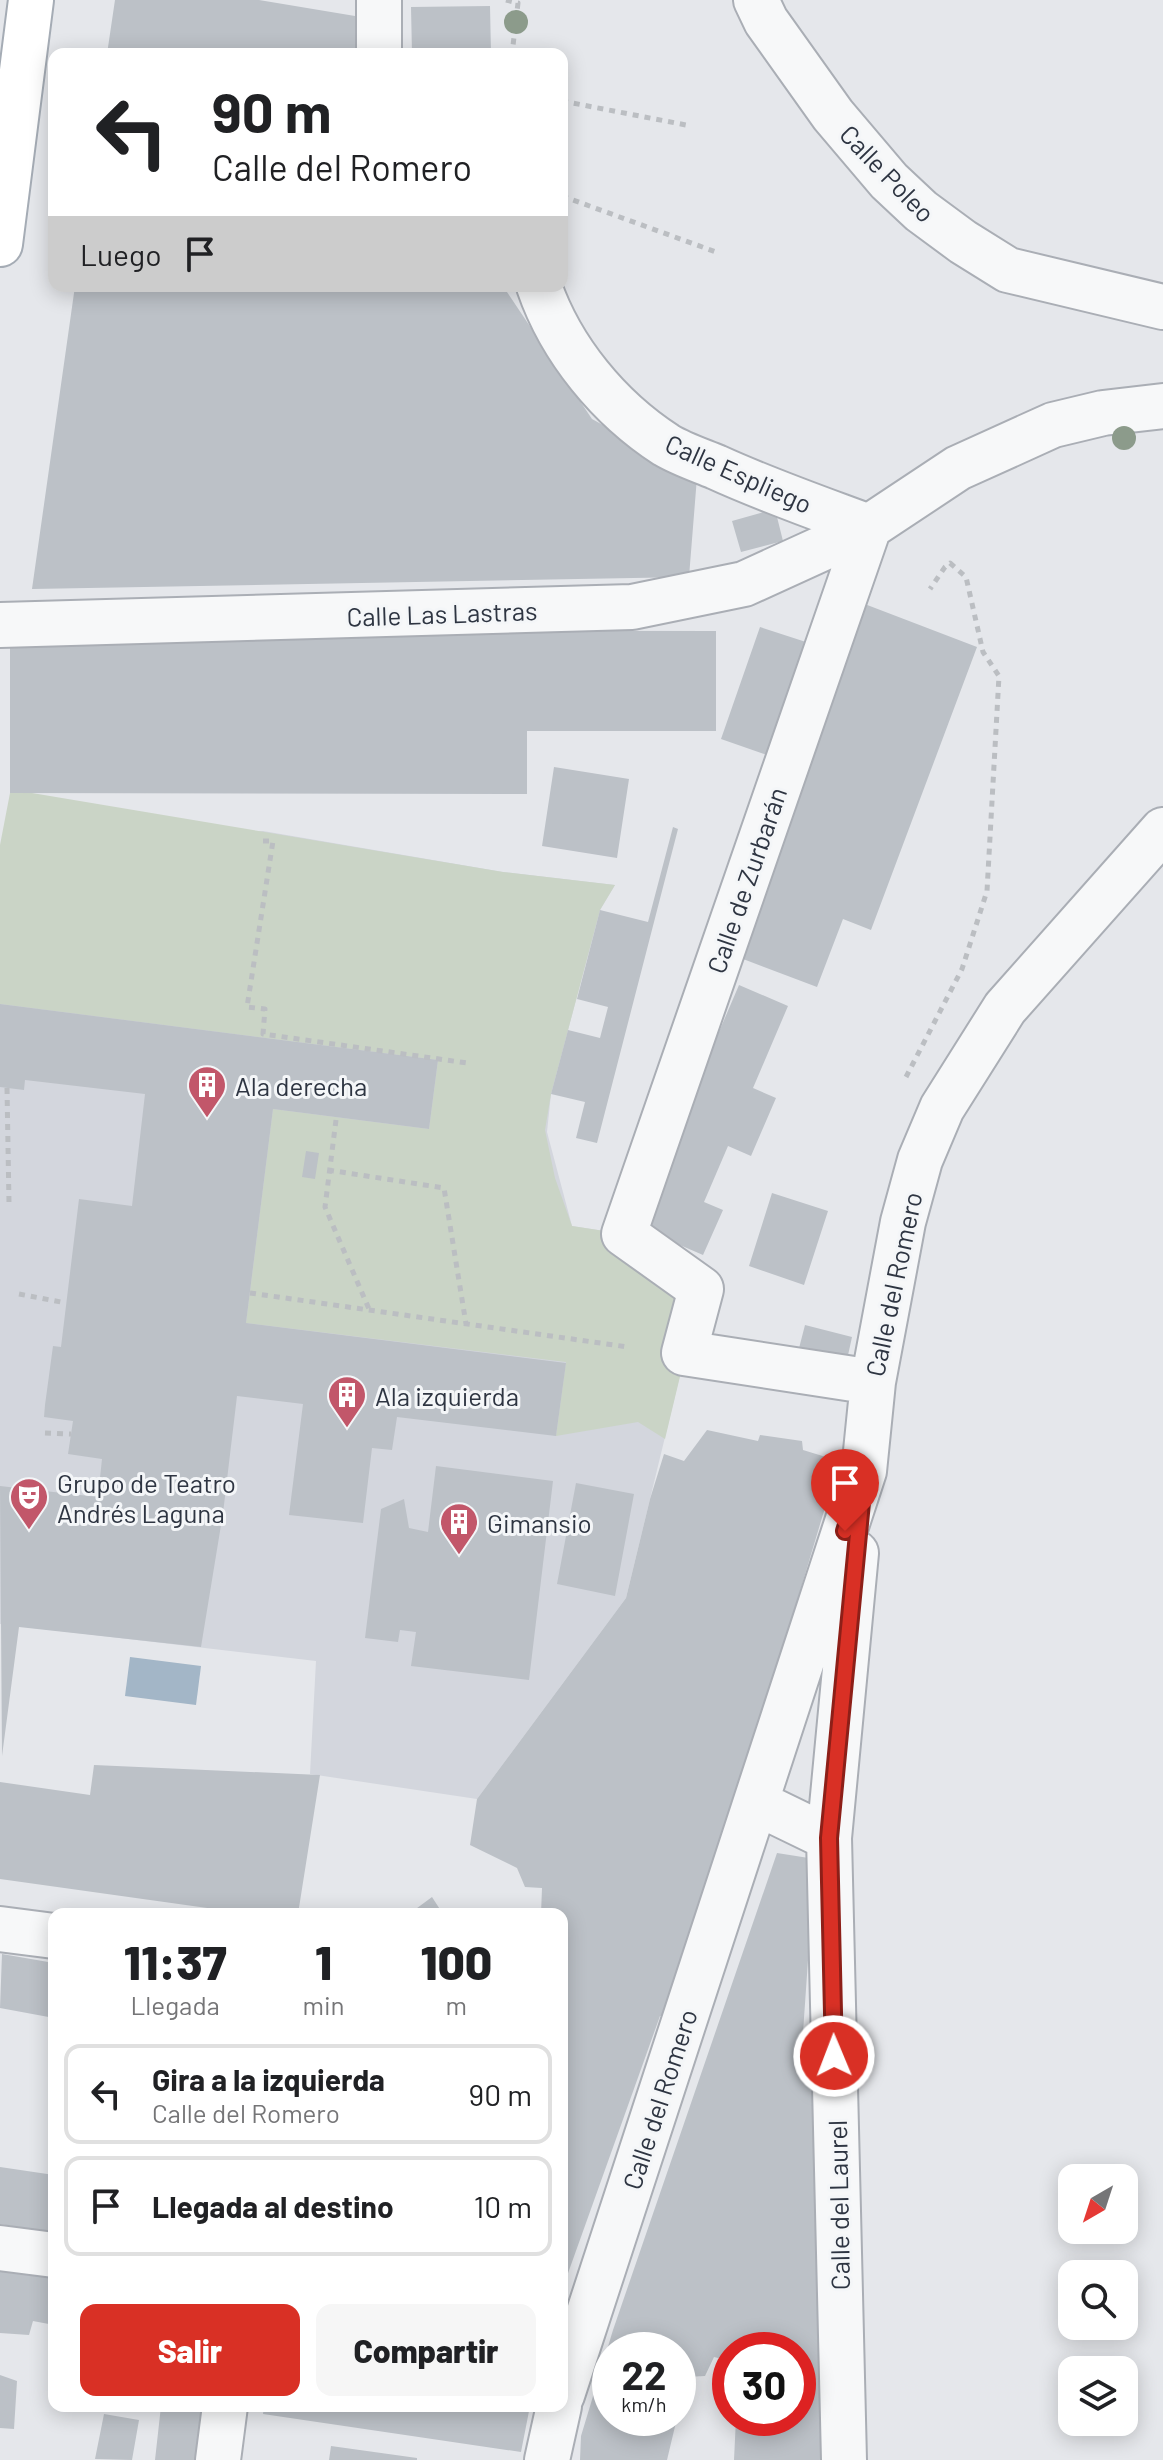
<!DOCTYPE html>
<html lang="es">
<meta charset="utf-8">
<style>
:root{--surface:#fff;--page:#f6f6f6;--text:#202124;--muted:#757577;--line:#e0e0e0;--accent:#d93025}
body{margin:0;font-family:Barlow,sans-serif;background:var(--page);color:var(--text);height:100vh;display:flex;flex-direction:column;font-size:30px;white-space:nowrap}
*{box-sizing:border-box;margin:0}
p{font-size:26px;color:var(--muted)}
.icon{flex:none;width:44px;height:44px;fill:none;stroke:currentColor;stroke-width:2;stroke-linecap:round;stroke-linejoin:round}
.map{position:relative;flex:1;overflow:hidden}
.details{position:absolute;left:48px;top:1908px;width:520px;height:504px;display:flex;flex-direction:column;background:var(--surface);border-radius:16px;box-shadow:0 4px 20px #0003}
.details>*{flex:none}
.top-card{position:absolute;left:48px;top:48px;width:520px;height:244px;border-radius:16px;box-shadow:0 4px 20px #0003;background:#fff;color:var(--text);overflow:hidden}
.needle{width:52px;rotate:219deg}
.buttons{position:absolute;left:1058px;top:2164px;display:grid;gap:16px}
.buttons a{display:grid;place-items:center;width:80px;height:80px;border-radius:16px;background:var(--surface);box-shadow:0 4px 20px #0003;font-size:40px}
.speed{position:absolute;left:592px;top:2332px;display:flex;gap:16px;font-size:40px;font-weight:700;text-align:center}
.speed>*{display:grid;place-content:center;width:104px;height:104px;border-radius:50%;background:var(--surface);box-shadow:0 4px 20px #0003;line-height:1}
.speed small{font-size:20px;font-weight:400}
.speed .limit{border:12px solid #d22;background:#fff;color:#111}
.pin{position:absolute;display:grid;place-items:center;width:68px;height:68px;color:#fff;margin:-82px -34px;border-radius:50% 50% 50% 0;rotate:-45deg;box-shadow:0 0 8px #0007}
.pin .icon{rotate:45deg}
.me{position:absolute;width:88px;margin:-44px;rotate:359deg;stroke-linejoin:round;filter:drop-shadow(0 0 6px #0008)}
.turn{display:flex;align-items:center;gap:28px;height:168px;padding:0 32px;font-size:36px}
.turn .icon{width:104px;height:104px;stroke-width:2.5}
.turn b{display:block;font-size:56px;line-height:68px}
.then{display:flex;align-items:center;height:76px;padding:0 32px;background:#0003;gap:16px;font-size:30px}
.eta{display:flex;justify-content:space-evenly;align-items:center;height:136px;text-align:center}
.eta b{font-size:48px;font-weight:800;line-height:56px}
.action{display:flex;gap:16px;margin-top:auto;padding:16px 32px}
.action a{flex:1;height:92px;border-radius:16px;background:var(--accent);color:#fff;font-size:32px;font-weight:800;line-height:92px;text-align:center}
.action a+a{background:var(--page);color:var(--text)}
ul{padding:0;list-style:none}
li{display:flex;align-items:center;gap:24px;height:100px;margin:0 16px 12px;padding:0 16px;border:4px solid var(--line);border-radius:16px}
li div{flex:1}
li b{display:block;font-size:30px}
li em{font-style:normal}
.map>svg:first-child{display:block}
.built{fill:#d3d6dd}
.green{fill:#cad4c6}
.water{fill:#a3b6c7}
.building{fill:#bcc1c7}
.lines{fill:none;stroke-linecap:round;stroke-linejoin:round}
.minor-casing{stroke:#aaaeb5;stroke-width:48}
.major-casing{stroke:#a5acb5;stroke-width:48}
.path{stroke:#bbbec2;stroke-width:5;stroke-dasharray:6 6;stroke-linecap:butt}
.minor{stroke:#f7f8f9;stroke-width:44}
.major{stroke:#fff;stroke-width:44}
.tree{fill:#8c9b8b}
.route-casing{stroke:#8d1f18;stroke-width:20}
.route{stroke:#d93025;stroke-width:14}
.labels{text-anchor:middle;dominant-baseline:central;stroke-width:6;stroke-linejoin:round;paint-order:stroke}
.street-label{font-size:26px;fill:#2e3542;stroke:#f4f6f8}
.poi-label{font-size:26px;fill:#2e3542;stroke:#f4f6f8;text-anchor:start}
</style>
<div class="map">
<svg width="1163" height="2460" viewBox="0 0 1163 2460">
<rect width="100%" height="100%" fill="#e5e7eb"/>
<path class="built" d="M263,831L503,872L615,885L600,910L551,1094L547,1132L572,1226L624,1234L681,1371L626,1598L477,1799L310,1774L316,1661L0,1624V845Z"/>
<path class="green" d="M10,793H32L503,872L615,885L600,910L551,1094L545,1130L555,1178L572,1226L624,1234L701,1289L665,1439L638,1422L556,1436L566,1362L246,1323L273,1109L429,1129L438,1060L0,1004V845Z"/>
<path class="water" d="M130,1657L201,1666L196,1705L125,1696Z"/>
<path class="building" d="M115,0H259L367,18L364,54H107Z
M490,6L491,54H412L411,7Z
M75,286H503L592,419L697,477L689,577L32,589Z
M775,509L783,541L741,552L732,521Z
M862,603L977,647L871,930L843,919L817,987L730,954Z
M760,627L809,643L770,756L721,739Z
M10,630L716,631V731H527V794L10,793Z
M554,767L629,779L617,858L542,846Z
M673,827L678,829L597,1143L576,1138L585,1102L551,1094L568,1030L600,1038L608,1007L577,999L600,910L648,922Z
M739,985L788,1006L753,1088L776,1098L751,1156L728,1146L704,1202L723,1210L703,1255L636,1226Z
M0,1004L438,1060L429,1129L273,1109L246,1323L566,1363L556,1436L397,1417L392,1450L372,1448L363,1523L289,1515L303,1404L237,1396L223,1513L201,1647L19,1627L2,1756L0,1486L98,1497L102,1459L68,1454L73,1421L44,1417L45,1405L53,1346L61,1347L79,1199L132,1206L145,1094L25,1080L24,1090L0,1087Z
M306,1151L319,1153L315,1179L302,1177Z
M772,1193L828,1211L804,1285L749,1266Z
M805,1325L852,1337L845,1369L797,1356Z
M707,1430L758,1441L760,1435L802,1441L803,1450L839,1461L673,2015L660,2016L562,2290V2010L566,2006L562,1914H541L542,1888L525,1887L517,1868L470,1845L477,1799L626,1598L650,1499L664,1454L684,1461Z
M436,1466L553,1481L529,1680L411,1666L416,1632L400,1630L398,1642L365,1638L381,1509L404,1499L409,1528L428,1532Z
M576,1483L634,1494L615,1596L557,1584Z
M94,1765L320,1775L298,1914H250L0,1879V1782L90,1795Z
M777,1853L815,1859L800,2076L815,2080L822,2460H734L736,2418H798V2350H730V2361L714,2357L705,2376L686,2377L679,2407L678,2350H610V2418H677L667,2460H580L581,2436L613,2330Z
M432,1897L443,1914H409Z
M2,1954L54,1963V2018L0,2008Z
M0,2167L54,2175V2233L0,2224Z
M0,2265L54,2271V2325L33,2321L29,2335L0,2333Z
M0,2375L17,2381L14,2429L0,2428Z
M161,2406H207L202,2460H155Z
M264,2406H530L521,2452L263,2414Z
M104,2414L139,2420L132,2460L95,2459Z
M331,2446L417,2458V2460H329Z"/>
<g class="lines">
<g class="minor-casing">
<path id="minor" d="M756,0L766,21L833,115L889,181L921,211L963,242L1008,270L1163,307
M379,54V0
M539,286C561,350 609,408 666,445C681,454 699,460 716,467C766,490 818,508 869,527
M869,527L624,1234L701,1289L684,1353L873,1382
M0,625L632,607L744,584L869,527L958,468L1053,425L1103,413L1163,406
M757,1803L829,1838
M0,1929L54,1936
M0,2248L54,2255
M562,2395L864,1471L873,1382L903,1222L920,1160L942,1108L1005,1008L1163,830
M218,2460L225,2406
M547,2460L559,2406
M844,2460L829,1838L856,1553"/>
</g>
<g class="major-casing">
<path id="major" d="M0,244L31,0"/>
</g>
<path class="path" d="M506,0L518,3L512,54
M562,101L686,125
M562,196L716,252
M263,841H273L247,1007L265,1009L263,1034L467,1063
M906,1077L962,969L987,891L999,676L983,652L966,577L950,563L945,567L930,589
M7,1088L9,1203
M336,1120L325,1207L369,1309
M328,1170L444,1188L466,1324
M250,1293L628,1347
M19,1294L66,1303
M45,1433L71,1434"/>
<use href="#minor" class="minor"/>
<use href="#major" class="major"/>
</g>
<g class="tree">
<circle cx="516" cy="22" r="12"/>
<circle cx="1124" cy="438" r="12"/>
</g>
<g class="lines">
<g class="route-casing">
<path id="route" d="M834,2056L829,1838L864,1471L845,1531"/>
</g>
<use href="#route" class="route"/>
</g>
<defs>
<g id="building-pin" transform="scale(2)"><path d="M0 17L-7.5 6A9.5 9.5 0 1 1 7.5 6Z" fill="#c2576a" stroke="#f4f6f8"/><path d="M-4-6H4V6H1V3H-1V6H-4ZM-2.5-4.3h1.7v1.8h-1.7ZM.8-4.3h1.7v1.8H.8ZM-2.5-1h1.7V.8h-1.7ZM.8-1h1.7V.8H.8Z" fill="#fff"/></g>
<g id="theatre-pin" transform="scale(2)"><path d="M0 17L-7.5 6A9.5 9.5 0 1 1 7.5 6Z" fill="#c2576a" stroke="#f4f6f8"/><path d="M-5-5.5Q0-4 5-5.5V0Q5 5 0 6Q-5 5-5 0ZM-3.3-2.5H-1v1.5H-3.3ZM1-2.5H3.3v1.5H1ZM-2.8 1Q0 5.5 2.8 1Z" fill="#fff"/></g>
</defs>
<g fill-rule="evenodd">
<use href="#building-pin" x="207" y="1085"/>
<use href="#building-pin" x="347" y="1395"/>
<use href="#theatre-pin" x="29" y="1497"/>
<use href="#building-pin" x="459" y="1522"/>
</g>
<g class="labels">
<g class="street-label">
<text transform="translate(888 173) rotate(46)">Calle Poleo</text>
<text transform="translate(739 473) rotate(24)">Calle Espliego</text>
<text transform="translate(442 613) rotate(-2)">Calle Las Lastras</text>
<text transform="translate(746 880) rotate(-71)">Calle de Zurbarán</text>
<text transform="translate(893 1284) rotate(-78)">Calle del Romero</text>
<text transform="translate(659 2099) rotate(-72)">Calle del Romero</text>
<text transform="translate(838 2205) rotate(-91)">Calle del Laurel</text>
</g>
<g class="poi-label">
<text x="235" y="1085">Ala derecha</text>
<text x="375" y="1395">Ala izquierda</text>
<text x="57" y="1482">Grupo de Teatro<tspan x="57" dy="30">Andrés Laguna</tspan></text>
<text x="487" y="1522">Gimansio</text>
</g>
</g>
</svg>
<div class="buttons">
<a><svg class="needle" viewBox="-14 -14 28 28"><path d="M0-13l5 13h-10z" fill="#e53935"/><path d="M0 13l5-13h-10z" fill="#757577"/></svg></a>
<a><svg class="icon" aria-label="search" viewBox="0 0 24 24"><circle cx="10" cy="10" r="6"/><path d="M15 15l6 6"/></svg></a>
<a><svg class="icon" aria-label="layers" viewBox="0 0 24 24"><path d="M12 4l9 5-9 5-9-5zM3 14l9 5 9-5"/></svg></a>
</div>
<div class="speed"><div>22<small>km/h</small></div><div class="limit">30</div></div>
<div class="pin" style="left:845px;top:1531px;background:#d93025"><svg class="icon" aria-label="arrive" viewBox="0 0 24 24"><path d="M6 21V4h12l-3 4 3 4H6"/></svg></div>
<svg class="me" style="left:834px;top:2056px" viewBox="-20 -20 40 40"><circle r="17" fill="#d93025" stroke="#fff" stroke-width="3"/><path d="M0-11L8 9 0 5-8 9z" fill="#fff"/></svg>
<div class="top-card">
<div class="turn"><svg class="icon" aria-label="left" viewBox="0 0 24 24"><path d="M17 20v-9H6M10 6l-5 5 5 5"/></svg><div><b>90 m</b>Calle del Romero</div></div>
<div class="then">Luego<svg class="icon" aria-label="arrive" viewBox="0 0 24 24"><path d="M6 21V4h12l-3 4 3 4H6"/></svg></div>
</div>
<section class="details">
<div class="eta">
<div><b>11:37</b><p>Llegada</p></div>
<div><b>1</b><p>min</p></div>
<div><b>100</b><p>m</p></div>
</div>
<ul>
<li><svg class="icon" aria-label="left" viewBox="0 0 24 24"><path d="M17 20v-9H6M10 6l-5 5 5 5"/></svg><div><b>Gira a la izquierda</b><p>Calle del Romero</p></div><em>90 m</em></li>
<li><svg class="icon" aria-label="arrive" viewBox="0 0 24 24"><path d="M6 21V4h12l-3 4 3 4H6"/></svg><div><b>Llegada al destino</b></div><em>10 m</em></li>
</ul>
<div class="action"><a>Salir</a><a>Compartir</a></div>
</section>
</div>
